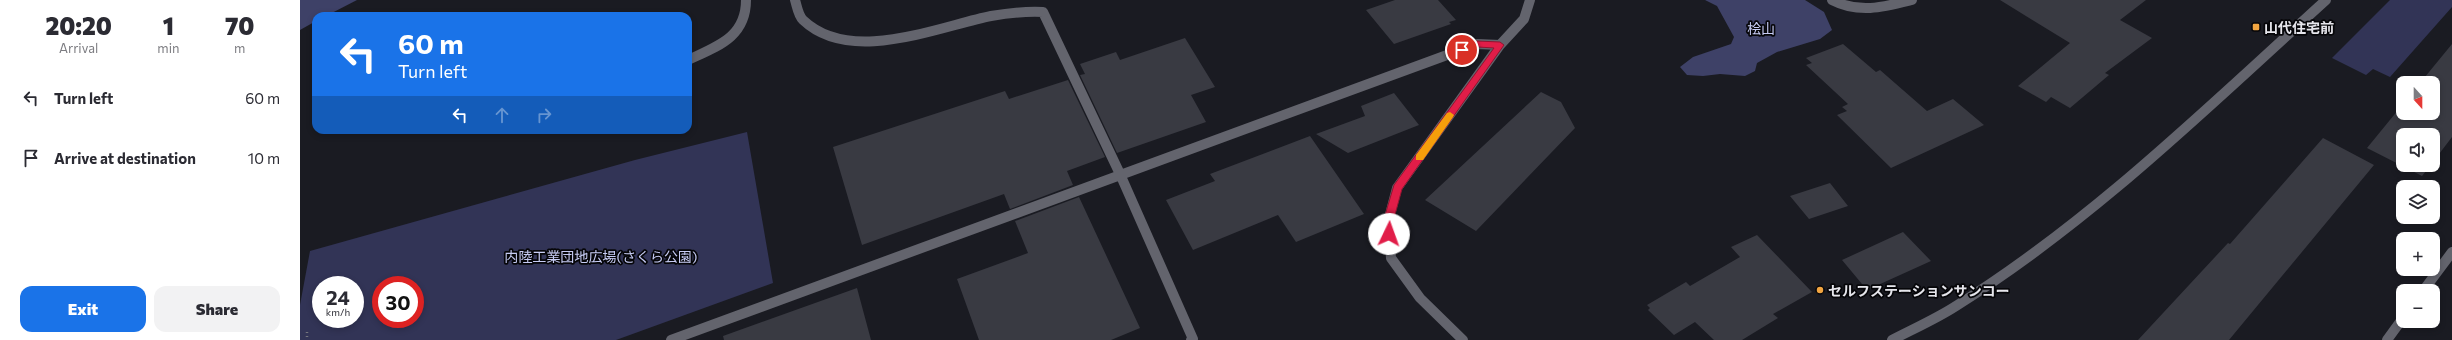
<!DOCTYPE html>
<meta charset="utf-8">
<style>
:root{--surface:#fff;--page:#f2f2f3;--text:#2b2b33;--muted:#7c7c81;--accent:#1a73e8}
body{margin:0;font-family:Commissioner,"Noto Sans JP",sans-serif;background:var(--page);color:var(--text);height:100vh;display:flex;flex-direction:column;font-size:15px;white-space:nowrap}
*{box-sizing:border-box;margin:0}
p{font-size:13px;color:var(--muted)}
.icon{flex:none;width:22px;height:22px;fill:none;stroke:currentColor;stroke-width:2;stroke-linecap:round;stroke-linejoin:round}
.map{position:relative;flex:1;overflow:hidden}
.side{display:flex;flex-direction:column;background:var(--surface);width:300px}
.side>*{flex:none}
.top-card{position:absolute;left:12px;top:12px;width:380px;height:122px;border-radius:12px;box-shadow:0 2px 6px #0003;background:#1a73e8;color:#fff;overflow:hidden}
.needle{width:26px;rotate:159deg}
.tools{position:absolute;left:2096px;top:76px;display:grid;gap:8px}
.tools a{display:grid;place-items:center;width:44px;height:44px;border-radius:8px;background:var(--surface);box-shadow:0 2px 6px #0003;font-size:20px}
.speed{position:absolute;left:12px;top:276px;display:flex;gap:8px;font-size:20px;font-weight:700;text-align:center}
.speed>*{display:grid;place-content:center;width:52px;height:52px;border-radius:50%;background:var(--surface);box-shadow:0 2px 6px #0003;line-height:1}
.speed small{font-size:10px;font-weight:400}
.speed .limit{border:6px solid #d22;background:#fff;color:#111}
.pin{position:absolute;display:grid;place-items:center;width:34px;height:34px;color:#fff;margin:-17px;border:2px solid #fff;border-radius:50%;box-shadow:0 1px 4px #0007}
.me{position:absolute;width:44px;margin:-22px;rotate:3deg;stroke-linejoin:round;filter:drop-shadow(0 0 3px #0008)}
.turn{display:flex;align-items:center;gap:14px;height:84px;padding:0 20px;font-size:18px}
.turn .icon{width:52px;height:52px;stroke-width:2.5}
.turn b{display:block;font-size:28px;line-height:34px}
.lanes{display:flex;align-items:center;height:38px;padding:0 20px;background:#0003;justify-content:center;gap:20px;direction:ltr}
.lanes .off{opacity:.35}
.eta{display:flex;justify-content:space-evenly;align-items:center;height:68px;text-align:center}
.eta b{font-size:24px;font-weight:800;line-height:28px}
.primary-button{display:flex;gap:8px;margin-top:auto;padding:8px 20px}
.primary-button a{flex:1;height:46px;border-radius:12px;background:var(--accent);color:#fff;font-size:16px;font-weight:800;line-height:46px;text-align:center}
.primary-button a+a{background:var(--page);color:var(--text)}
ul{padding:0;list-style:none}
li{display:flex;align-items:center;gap:12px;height:60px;padding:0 20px}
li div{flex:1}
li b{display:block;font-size:15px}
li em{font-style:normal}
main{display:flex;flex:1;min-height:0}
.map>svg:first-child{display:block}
.green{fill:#323456;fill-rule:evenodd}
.forest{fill:#3e4167}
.building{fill:#393a42}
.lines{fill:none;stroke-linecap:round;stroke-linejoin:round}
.path{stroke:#74757c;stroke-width:2.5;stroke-dasharray:1 3;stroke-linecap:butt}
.service{stroke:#63646d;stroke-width:10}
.minor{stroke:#63646d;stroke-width:10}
.tertiary{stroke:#63646d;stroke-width:10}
.route{fill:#e11d48;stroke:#92132f}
.slow{fill:#f59e0b}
.poi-dot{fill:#f2a541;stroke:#060609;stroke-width:1.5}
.labels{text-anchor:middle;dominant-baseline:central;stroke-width:3.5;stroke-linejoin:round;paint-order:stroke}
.poi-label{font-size:14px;font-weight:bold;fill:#e6e6ec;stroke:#060609;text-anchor:start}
.park-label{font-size:14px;fill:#c7ccf4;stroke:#060609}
</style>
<main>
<section class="side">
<div class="eta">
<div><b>20:20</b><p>Arrival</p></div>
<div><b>1</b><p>min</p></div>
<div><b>70</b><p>m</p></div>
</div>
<ul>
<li><svg class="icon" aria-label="left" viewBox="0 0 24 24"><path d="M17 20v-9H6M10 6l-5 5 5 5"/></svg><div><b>Turn left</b></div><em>60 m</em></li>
<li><svg class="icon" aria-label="arrive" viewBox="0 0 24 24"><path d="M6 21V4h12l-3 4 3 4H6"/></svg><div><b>Arrive at destination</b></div><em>10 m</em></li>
</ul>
<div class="primary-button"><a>Exit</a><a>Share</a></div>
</section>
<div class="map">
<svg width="2152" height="340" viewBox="0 0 2152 340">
<rect width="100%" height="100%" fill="#1a1b22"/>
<path class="green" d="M2090,0H2152V7L2090,77L2073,69L2066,75L2032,58Z
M447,132L473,283L316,340H0V305L10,251L335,160ZM21,285H55V319H21ZM81,285H115V319H81Z"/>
<path class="forest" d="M0,0H57L26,16H16V21L0,30Z
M1405,0H1505L1524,12L1532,30L1520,39L1477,52L1457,63L1455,71L1445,76L1420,74L1403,76L1387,75L1380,67L1393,57L1431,44L1434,37L1417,6Z"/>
<path class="building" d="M1095,0H1138L1156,20L1149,22L1151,24L1094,44L1066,10Z
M1700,0H1846L1820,20L1852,38L1805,73L1809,75L1770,108L1751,97L1746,102L1718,86L1770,43Z
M885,38L915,87L891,95L906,122L817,153L780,75L785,74L780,64L816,52L820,60Z
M1543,44L1576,72L1580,70L1627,111L1653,99L1684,125L1591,168L1537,115L1547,111L1542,107L1548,104L1506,65L1512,63L1506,58Z
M2152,44V137L2133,162V135H2103V165H2131L2122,176L2067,148L2103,104V113H2133V83H2120Z
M768,80L805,157L767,171L773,185L710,209L704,194L562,245L533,147L705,91L709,99Z
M1241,92L1261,102L1275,128L1176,231L1125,200Z
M1094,93L1119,125L1048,153L1016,134L1065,116L1061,106Z
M1010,136L1064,214L996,242L978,215L893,250L866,200L915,181L910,174Z
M2023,138L2074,165L1929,340H1838L1928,243L1930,244Z
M1530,183L1548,206L1509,219L1490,196Z
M779,197L840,328L811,340H679L657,279L728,253L715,221Z
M1603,232L1631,261L1567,290L1542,260Z
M1457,235L1512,292L1473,314L1478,318L1442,340H1414L1395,322L1374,335L1348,310L1350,308L1347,305L1386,282L1390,286L1440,257L1431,247Z
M557,288L571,340H424L423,336Z"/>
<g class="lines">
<path class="path" d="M7,332V340"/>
<path class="service" d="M388,60C418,46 446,37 446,0
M2123,291L2152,252
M2087,340L2103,318"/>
<path class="minor" d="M495,0C497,6 498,15 503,20C550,65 637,27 691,16C709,13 725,11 743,12L820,174L893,339L891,340
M1532,0C1559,14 1584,7 1612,0
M371,340L1177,44L1200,45
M1163,340L1120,298L1091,258L1088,222L1097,188L1200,45L1224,19L1230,0"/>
<path class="tertiary" d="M1592,340C1613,329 1636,319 1656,306C1792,221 1908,107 2026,0"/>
</g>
<path class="route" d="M1177,41L1200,42L1204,45L1102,189L1093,222L1094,234L1089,238L1086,236L1083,222L1094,185L1194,48L1178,47L1162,52L1158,50Z"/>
<path class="slow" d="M1150,112L1154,115L1153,117L1123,160H1116V155L1147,113Z"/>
<g class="poi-dot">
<rect x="1952" y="23" width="8" height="8" rx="2"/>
<circle cx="1520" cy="290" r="4"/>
</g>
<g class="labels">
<g class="poi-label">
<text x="1964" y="27">山代住宅前</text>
<text x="1528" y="290">セルフステーションサンコー</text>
</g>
<g class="park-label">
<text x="1461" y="28">桧山</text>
<text x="301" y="256">内陸工業団地広場(さくら公園)</text>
</g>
</g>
</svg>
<div class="tools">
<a><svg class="needle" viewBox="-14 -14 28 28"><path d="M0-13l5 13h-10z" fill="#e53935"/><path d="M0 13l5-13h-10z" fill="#7c7c81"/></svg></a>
<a><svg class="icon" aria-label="sound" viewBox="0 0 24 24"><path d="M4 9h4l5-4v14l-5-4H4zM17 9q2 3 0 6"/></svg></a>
<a><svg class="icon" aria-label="layers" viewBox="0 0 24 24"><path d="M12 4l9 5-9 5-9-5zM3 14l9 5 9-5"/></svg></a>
<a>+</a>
<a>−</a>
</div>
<div class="speed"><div>24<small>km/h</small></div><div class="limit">30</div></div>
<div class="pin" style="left:1162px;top:50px;background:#d93025"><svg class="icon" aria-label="arrive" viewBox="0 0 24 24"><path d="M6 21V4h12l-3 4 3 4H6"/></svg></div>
<svg class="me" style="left:1089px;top:234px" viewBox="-20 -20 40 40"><circle r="19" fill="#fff"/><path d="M0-13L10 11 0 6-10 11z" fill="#e11d48"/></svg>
<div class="top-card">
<div class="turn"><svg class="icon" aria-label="left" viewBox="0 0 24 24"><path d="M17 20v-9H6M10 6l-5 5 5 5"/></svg><div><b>60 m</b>Turn left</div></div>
<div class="lanes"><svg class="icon" aria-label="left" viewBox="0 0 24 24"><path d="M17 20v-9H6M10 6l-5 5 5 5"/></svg><svg class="icon off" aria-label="ahead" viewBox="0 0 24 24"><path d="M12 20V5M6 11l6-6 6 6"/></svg><svg class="icon off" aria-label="right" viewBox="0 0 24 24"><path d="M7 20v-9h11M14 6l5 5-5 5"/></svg></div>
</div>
</div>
</main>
